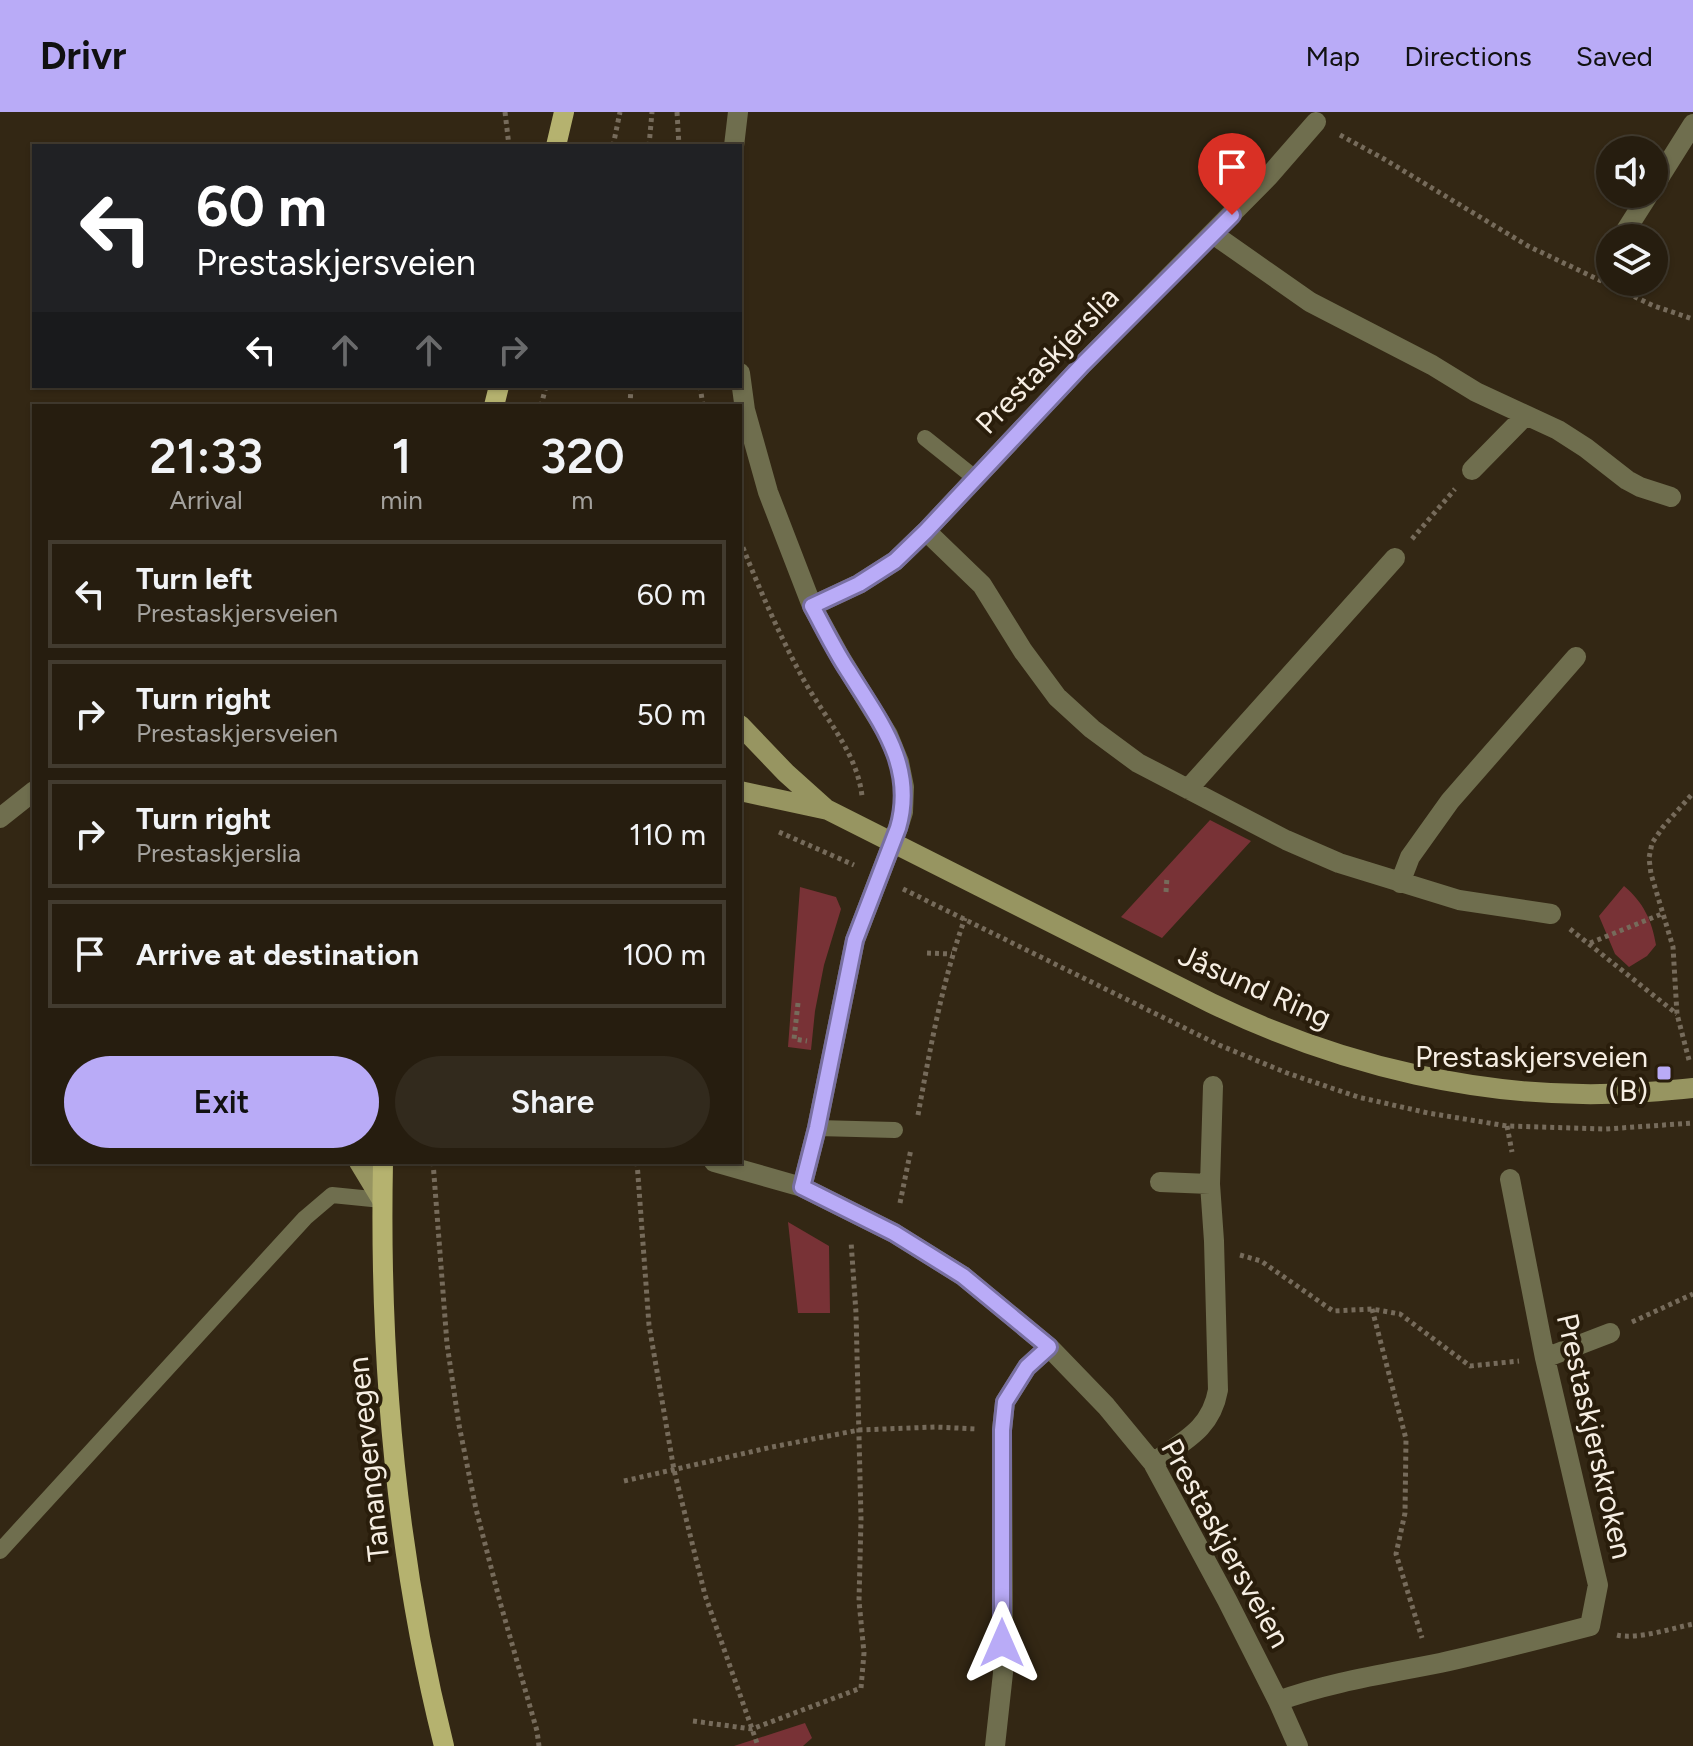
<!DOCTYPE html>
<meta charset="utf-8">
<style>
:root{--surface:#261d0f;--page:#322a1d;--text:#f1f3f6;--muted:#a4a29e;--line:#423b2f;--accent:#b9abf7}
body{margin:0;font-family:Figtree,sans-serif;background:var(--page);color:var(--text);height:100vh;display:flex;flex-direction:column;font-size:30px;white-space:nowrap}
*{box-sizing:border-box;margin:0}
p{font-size:26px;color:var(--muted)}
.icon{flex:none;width:44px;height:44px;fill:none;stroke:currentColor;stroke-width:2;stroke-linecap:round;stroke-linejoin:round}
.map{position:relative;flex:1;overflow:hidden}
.details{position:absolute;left:32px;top:292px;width:710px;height:760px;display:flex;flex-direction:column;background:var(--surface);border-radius:0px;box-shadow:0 2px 6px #0004,0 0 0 2px var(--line)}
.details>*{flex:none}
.top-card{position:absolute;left:32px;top:32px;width:710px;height:244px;border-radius:0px;box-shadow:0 2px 6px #0004,0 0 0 2px var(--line);background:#202124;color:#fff;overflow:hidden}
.tools{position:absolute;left:1596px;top:24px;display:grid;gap:16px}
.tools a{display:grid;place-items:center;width:72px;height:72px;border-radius:50%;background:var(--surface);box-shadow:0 2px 6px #0004,0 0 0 2px var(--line);font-size:40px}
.pin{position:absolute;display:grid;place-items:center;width:68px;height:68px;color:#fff;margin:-82px -34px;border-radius:50% 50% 50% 0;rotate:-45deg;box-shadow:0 0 8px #0007}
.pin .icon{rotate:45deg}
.me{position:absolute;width:88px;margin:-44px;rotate:0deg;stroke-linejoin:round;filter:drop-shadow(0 0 6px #0008)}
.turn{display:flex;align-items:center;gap:28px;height:168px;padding:0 32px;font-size:36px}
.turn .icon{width:104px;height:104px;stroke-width:2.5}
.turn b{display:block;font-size:56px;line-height:68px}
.lanes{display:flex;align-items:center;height:76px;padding:0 32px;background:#0003;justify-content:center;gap:40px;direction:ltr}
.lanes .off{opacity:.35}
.eta{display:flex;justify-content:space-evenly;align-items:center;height:136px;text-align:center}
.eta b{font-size:48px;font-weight:600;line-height:56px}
.cta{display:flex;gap:16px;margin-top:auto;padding:16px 32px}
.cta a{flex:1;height:92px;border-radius:48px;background:var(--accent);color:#111;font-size:32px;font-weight:600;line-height:92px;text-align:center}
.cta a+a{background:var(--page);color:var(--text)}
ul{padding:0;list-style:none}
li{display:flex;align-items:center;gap:24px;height:108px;margin:0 16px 12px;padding:0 16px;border:4px solid var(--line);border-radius:0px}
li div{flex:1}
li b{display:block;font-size:30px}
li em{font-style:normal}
header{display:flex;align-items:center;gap:48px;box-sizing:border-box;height:112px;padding:0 40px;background:var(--accent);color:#111}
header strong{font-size:38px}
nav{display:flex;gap:44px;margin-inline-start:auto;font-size:28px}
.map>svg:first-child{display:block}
.green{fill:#783236}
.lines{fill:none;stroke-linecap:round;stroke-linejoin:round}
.path{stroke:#766b5b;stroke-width:5;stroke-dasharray:4 4;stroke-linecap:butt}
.service{stroke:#6f6e4e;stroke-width:16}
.minor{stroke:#6f6e4e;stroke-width:20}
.secondary{stroke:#979561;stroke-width:20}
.primary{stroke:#b5b26f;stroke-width:20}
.route-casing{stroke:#786fa1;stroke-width:20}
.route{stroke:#b9abf7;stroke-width:14}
.poi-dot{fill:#b9abf7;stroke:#291d0b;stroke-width:3}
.labels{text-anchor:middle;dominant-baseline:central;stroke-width:8;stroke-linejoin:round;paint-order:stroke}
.street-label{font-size:30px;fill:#f6eee3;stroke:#291d0b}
.poi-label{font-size:30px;fill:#f6eee3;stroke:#291d0b;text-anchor:end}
</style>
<header>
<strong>Drivr</strong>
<nav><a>Map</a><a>Directions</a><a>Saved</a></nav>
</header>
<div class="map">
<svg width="1693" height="1634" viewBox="0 0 1693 1634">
<rect width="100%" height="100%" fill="#332714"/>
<path class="green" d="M1210,708L1251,729L1162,826L1121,805Z
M1624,774C1643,790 1652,808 1656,833L1647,844L1629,855L1615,842L1599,804Z
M800,775L836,785L841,797L824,853L815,899L811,938L788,935Z
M788,1110L829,1134L830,1201H798Z
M805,1611L812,1626L803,1634H734Z"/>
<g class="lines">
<path class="path" d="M505,0L509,34
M677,0L679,34
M1340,23L1384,47L1528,134L1654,194L1693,207
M613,34L620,0
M649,34L652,0
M700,274L703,294
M541,294L546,274
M630,294L631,274
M1412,427L1455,377
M740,428C758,474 778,520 801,563C822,603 857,639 862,684
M779,720L854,753
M903,777L1219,933L1287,961L1358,985L1428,1001L1507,1014L1606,1017L1693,1011
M1166,780L1167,765
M1570,817L1677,902
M1590,831L1664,801
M927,841L952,842
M798,891L794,927L807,929
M1689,948L1677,902L1673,835L1651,762L1649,746L1652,731L1663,715L1693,681
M918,1003C930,937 942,870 965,806
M1507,1014L1512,1040
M433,1050L447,1232L459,1313L476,1397L500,1490L537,1619L539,1634
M637,1050L649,1213L674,1358L705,1483L758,1634
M900,1091L911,1037
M1240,1143L1261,1149L1333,1199L1372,1197L1400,1202L1470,1254L1519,1249
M1372,1197L1406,1327L1405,1401L1396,1442L1422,1526
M1632,1210L1693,1182
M624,1369L772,1335L859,1318L935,1315L977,1317
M1617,1523C1637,1528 1673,1516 1693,1512
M693,1609L752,1617L861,1576L864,1541L859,1489L861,1407L856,1201L851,1129"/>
<path class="service" d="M925,326L975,366
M817,1016L895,1018
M0,1439L305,1106L332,1083L382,1088"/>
<path class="minor" d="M734,34L738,0
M1654,74L1693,12
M1213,122L1310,190L1432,253L1476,280L1558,318L1586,336L1627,368L1640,375L1671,385
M1621,126L1649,82
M740,261L745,298L768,380L812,494L840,545L888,623L899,650L904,675L903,700L898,716L855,828L817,1016L802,1075L894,1121L963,1164L1049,1235L1106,1294L1153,1351L1227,1488L1278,1589L1298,1634
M1472,358L1525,304
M926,419L982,473L1023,539L1057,585L1092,617L1138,651L1286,728L1339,751L1459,788L1551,802
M812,494L859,472L895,449L926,419L1083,252L1269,64L1316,10
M1188,677L1395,446
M0,706L34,679
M1400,771L1410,745L1450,689L1576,545
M714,1050L802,1075
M1160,1070L1210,1072
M1545,1246L1610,1221
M1153,1351C1183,1329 1211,1318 1218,1278L1214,1129L1210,1072L1213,974
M1278,1589C1330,1570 1385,1562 1440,1551C1490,1540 1540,1527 1590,1514L1598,1473L1545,1246L1510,1067
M995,1634L1003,1561L1002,1318L1005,1290L1027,1255L1049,1235"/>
<path class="secondary" d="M740,613L786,661L825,696
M740,679L828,698L1211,891C1341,954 1487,989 1632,981C1652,980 1673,978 1693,976
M359,1050L382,1088"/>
<path class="primary" d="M556,34L564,0
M494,294L499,274
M383,1050C379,1246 396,1444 444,1634"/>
</g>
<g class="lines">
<g class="route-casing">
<path id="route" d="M1002,1531V1318L1005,1290L1027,1255L1049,1235L963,1164L894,1121L802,1075L817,1016L855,828L898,716C916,654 880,610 849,560C835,539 824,516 812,494L859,472L895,449L926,419L1083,252L1232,103"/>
</g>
<use href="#route" class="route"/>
</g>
<rect class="poi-dot" x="1656" y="953" width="16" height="16" rx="4"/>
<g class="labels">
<g class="street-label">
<text transform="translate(1047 248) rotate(-46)">Prestaskjerslia</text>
<text transform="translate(1255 874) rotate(24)">Jåsund Ring</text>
<text transform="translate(1595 1324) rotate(77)">Prestaskjerskroken</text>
<text transform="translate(368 1347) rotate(-96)">Tanangervegen</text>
<text transform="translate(1226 1431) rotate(61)">Prestaskjersveien</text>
</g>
<g class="poi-label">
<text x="1648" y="944">Prestaskjersveien<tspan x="1648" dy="34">(B)</tspan></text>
</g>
</g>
</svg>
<div class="tools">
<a><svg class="icon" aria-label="sound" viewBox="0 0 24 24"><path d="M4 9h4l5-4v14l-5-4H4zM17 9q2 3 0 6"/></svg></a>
<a><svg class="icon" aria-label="layers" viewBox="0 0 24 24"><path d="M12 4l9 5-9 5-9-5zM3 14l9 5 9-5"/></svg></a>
</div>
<div class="pin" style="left:1232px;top:103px;background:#d93025"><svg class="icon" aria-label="arrive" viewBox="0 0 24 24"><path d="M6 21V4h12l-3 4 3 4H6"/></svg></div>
<svg class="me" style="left:1002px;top:1531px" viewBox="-20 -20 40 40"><path d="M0-17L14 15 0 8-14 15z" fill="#b9abf7" stroke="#fff" stroke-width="4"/></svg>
<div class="top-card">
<div class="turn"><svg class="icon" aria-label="left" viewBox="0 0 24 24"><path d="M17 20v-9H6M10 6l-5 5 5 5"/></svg><div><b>60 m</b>Prestaskjersveien</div></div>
<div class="lanes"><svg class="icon" aria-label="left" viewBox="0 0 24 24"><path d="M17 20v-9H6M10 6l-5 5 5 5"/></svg><svg class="icon off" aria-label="ahead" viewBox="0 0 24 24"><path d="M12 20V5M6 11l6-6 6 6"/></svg><svg class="icon off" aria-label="ahead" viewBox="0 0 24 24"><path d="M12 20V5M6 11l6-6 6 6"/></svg><svg class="icon off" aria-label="right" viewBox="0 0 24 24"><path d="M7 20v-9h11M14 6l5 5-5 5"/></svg></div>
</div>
<section class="details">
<div class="eta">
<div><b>21:33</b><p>Arrival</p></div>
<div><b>1</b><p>min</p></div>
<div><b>320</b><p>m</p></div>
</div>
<ul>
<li><svg class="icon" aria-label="left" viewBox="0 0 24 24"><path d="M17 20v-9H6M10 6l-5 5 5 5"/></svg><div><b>Turn left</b><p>Prestaskjersveien</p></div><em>60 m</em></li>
<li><svg class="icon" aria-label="right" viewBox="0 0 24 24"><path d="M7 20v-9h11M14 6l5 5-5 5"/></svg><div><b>Turn right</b><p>Prestaskjersveien</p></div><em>50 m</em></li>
<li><svg class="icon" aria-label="right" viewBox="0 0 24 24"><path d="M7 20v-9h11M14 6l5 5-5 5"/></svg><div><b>Turn right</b><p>Prestaskjerslia</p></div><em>110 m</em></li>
<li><svg class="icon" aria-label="arrive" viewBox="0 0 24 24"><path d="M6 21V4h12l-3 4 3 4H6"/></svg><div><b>Arrive at destination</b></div><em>100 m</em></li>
</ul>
<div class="cta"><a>Exit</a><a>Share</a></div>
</section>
</div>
